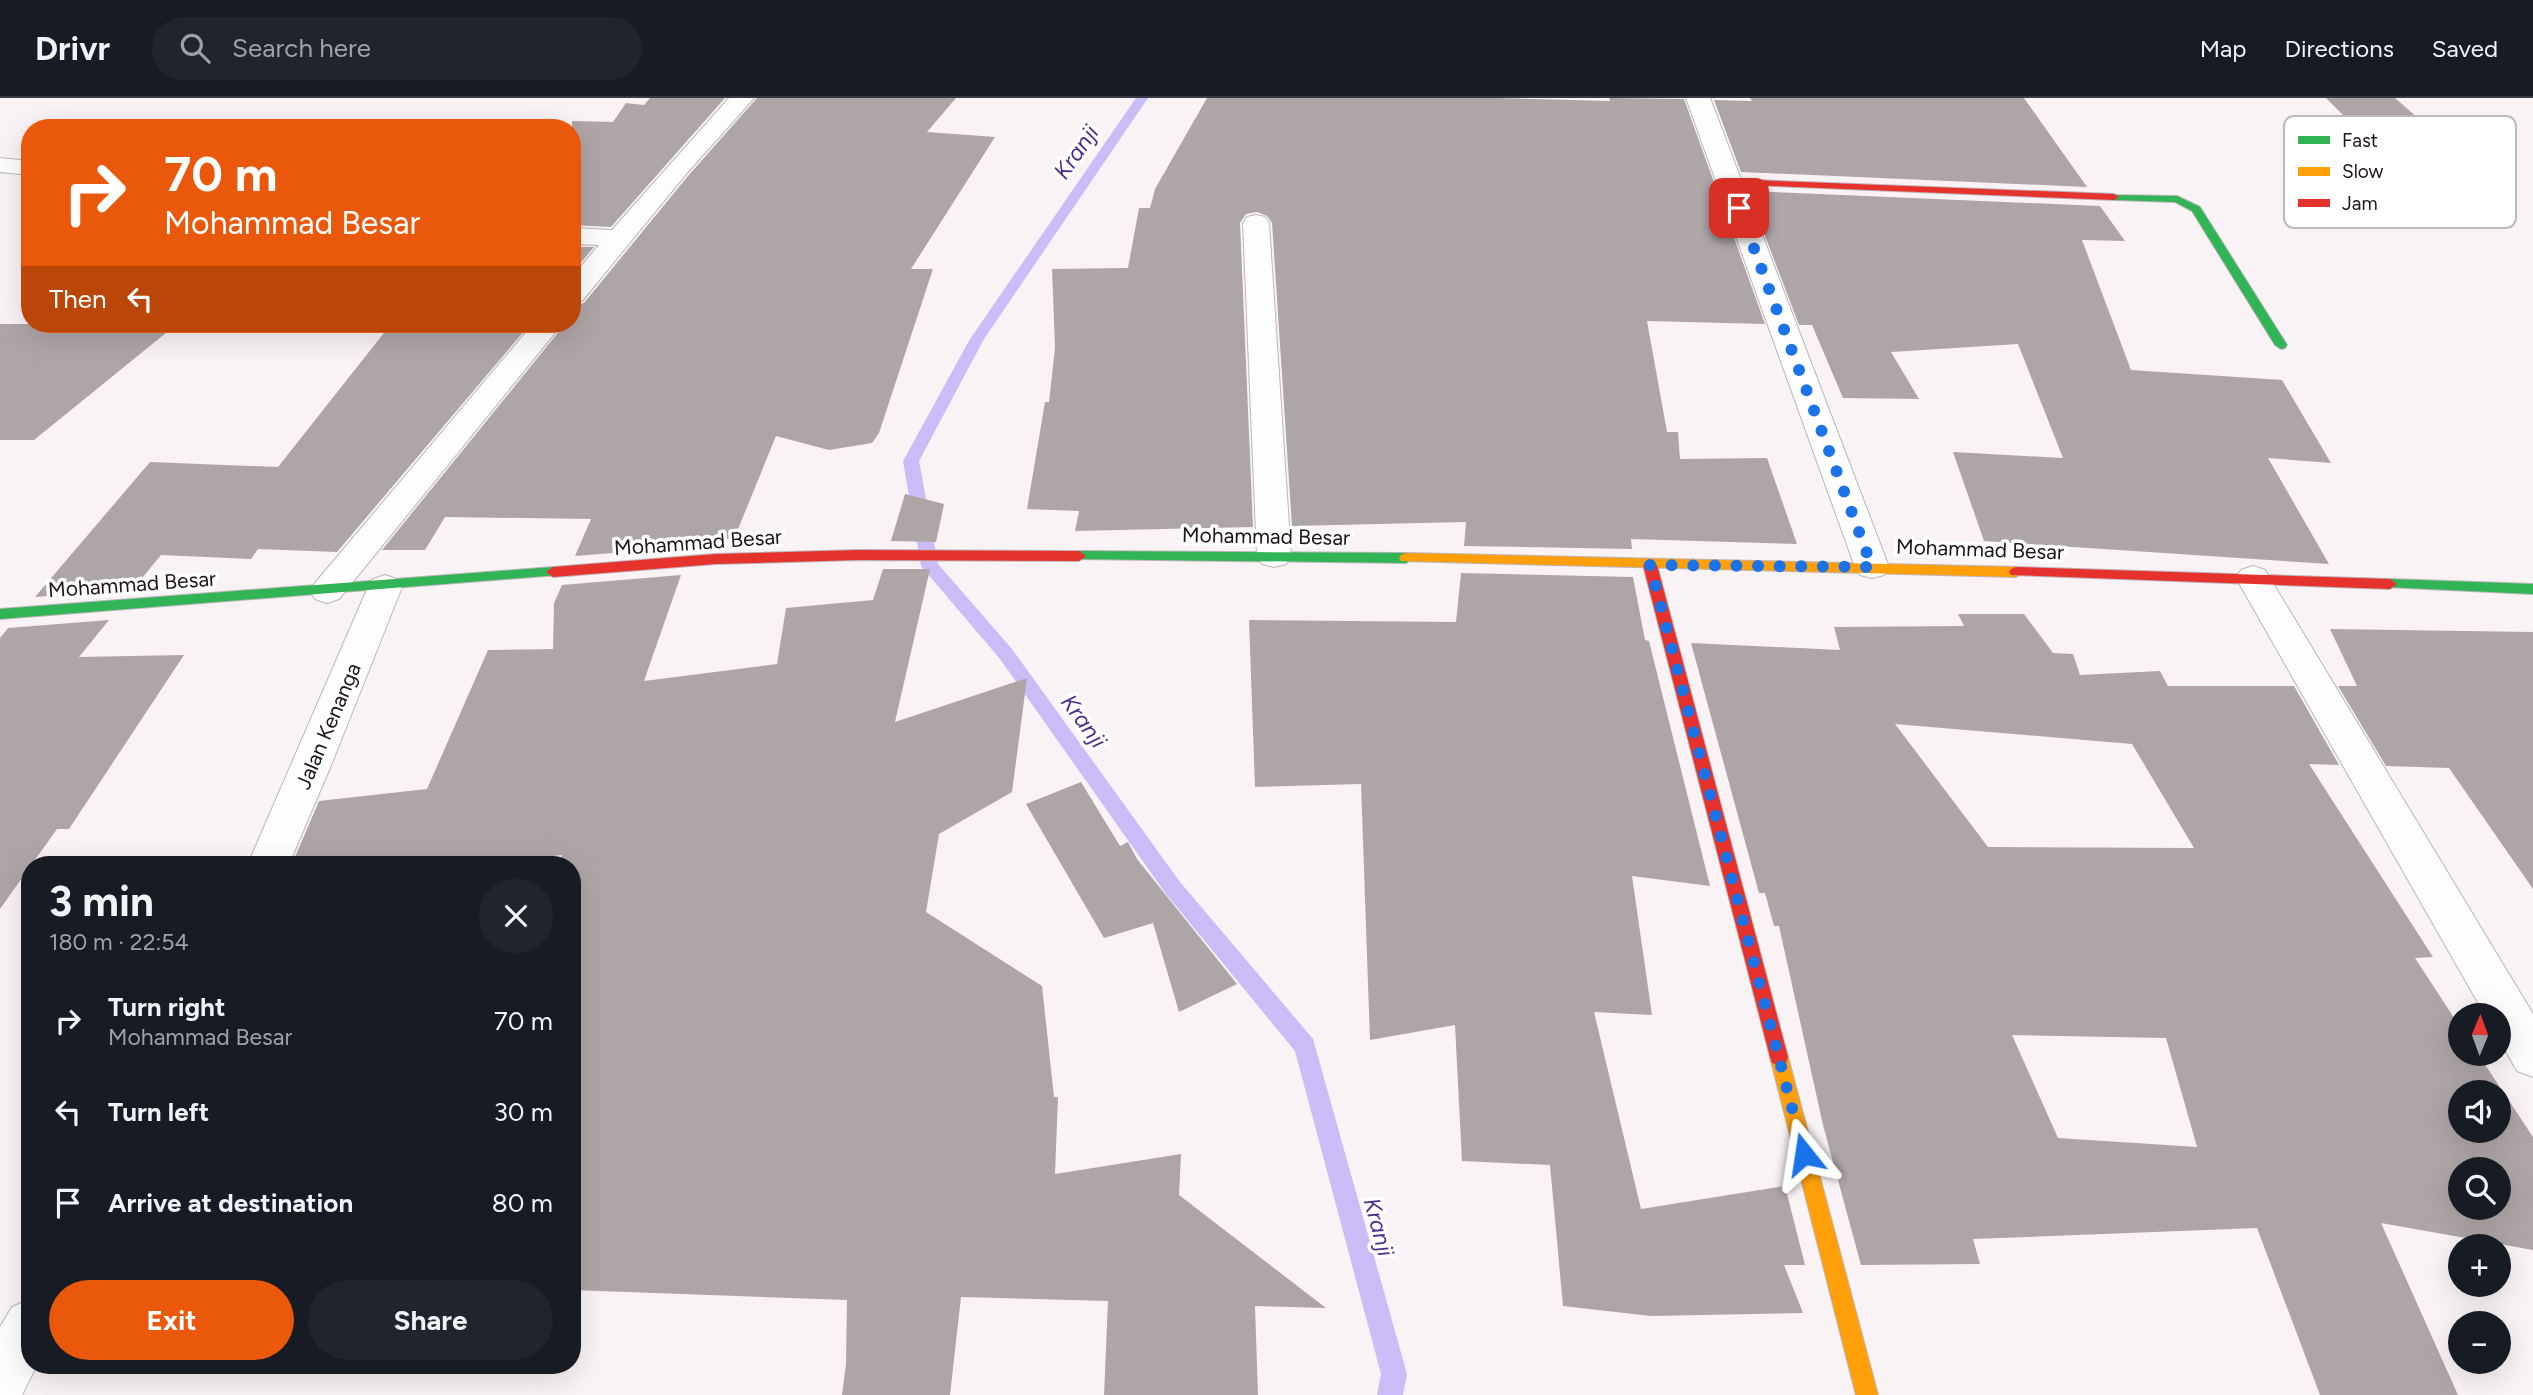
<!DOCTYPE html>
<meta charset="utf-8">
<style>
:root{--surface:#171b24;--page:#20242c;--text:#f1f3f6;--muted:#9ea1a6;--line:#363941;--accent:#ea580c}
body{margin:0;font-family:Figtree,sans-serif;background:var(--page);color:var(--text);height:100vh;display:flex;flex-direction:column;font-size:26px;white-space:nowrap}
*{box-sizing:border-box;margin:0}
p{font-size:23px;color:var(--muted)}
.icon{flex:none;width:38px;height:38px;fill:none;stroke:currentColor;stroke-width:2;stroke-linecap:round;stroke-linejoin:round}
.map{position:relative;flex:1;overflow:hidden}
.drawer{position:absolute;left:21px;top:758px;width:560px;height:518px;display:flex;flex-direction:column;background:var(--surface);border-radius:28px;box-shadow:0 7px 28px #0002}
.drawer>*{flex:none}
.banner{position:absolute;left:21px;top:21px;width:560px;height:214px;border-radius:28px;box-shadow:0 7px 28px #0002;background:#ea580c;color:#fff;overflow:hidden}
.needle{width:46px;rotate:1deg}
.controls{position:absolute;left:2448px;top:905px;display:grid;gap:14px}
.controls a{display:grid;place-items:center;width:63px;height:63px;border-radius:50%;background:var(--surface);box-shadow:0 7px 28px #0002;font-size:35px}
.pin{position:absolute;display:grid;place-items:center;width:60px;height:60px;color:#fff;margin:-30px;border-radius:14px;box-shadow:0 4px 10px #0006}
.me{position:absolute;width:77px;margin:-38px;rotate:345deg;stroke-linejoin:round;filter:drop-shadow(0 0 5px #0008)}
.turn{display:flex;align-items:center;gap:24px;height:147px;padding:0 28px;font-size:32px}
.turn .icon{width:91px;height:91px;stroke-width:2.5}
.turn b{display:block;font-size:49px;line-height:60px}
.then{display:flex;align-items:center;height:66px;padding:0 28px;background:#0003;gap:14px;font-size:26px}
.round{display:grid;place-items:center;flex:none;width:74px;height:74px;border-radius:37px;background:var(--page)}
.head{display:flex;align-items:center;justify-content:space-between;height:119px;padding:0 28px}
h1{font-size:42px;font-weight:700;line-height:52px}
.primary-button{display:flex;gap:14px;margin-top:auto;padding:14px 28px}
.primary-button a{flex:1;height:80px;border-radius:42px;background:var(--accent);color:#fff;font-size:28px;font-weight:700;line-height:80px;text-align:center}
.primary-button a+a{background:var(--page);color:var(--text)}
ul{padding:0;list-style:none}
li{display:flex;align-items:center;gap:21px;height:91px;padding:0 28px}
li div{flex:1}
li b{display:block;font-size:26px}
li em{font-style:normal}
header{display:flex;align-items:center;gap:42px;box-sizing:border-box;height:98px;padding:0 35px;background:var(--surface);border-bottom:2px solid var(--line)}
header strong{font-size:33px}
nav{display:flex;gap:38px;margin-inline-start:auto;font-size:24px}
.search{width:490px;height:63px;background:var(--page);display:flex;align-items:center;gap:18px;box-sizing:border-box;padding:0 24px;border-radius:38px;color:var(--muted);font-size:26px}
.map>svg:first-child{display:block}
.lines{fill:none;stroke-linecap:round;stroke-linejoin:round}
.stream{fill:#cabcf7;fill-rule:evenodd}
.building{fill:#aea5a7;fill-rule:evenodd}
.street-casing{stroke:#bdb5b9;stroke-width:2}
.fast-casing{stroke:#bdb5b9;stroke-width:2}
.slow-casing{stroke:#bdb5b9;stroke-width:2}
.jam-casing{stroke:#bdb5b9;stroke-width:2}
.street{fill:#fefdfe;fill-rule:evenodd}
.fast{fill:#30b455;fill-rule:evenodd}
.slow{fill:#ff9f0a;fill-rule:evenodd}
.jam{fill:#e5322d;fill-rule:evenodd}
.route{stroke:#1a73e8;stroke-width:12;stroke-dasharray:0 21.6}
.labels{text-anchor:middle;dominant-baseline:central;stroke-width:7;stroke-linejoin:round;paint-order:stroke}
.street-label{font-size:21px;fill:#1f151a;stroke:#fff}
.water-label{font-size:23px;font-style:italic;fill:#4d2e8d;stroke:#fff}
.key{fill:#fff;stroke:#bcb9ba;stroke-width:2}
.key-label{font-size:19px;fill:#1f151a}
</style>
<header>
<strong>Drivr</strong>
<div class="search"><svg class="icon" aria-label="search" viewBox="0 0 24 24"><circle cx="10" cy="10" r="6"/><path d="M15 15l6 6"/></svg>Search here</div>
<nav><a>Map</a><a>Directions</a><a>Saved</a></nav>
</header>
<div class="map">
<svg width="2533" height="1297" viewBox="0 0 2533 1297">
<rect width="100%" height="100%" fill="#f9f3f6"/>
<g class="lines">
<path class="stream" d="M1136,0H1148L984,241L919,363L938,466L1012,551L1180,784L1313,941L1407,1276L1403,1297H1377L1381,1276L1295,953L1166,796L1000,561L921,468L903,363L970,241Z"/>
</g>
<path class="building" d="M650,0H725L611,129L572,127V23L613,24L626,5L644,7Z
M757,0H956L927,34L995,39L911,171H933L879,335L872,345L829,352L776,338L734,441H693L690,449L575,458L591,421L445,419L425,452H382L565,226H572V208L584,205L688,78Z
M1207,0H1496L1610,3L1609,0L1684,1L1765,226L1647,223L1667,334H1678L1680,361L1767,360L1797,446L1631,441L1632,451L1464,448L1466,424L1292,428L1272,125L1267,118L1257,114L1246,116L1240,125L1253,429L1075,433L1079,413L1027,411L1045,304H1049L1055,250L1052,171L1128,170L1139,110H1150L1155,91Z
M1750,0H2024L2087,89L1741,74L1714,2L1752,3Z
M2326,0H2395L2466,62L2384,58Z
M1748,93L2100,108L2125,143L2082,142L2131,272L2282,282L2331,365L2268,360L2329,466L1984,443L1953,354L2063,360L2018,246L1891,254L1919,301L1843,300L1812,227H1799Z
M572,149H594L572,175Z
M0,226H177L34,342H0Z
M391,226H530L337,454L258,451L251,461L161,457L133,491L35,499L150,364L278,369Z
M905,396L944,406L936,444L891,443Z
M883,471H930L895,624L1027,580L1012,694L939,736L926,814L1042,888L1054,999H1058L1055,1076L1181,1056L1179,1097L1326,1210L1255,1208L1258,1297H1104L1108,1203L961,1199L950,1297H842L846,1266L847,1202L572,1192V766H559L562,757L478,766H292L319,703L427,691L488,552L553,551L554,505L562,487L681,477L644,583L777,566L786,510L873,502Z
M1461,475L1633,479L1645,542L1649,543L1710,788L1632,778L1652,917L1594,914L1641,1111L1785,1088L1805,1167H1784L1803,1215L1651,1218L1563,1208L1550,1067L1462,1063L1455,927L1370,942L1361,686L1255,689L1249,522L1456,524Z
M1958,516H2024L2053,555L2073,556L2080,577L2160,573L2168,588H2294L2339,667L2309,666L2433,859L2415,860L2460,929V956H2478L2533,1039V1152L2381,1125L2458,1297H2320L2257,1130L1973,1141L1980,1166L1861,1167L1823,1027L1779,828H1774L1765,795H1759L1691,545L1840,552L1834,529L1964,528ZM1895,626L2132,646L2194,750L1988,749ZM2012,937L2166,940L2197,1049L2058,1040ZM2460,994H2499V1032H2460ZM2460,1071H2499V1110H2460Z
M109,522L79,559L184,557L69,731H57L0,811V540L8,530Z
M2330,531L2533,534V791L2449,670L2386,668L2338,588H2357Z
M1081,684L1120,748L1128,744L1137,761L1237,886L1179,914L1153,825L1104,840L1026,706Z"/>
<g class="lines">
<g class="street-casing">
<path id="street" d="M729,0H754L686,76L582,203L572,205V179L599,147L572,146V130L612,132Z
M1686,0H1710L1889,469L1884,477L1872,480L1860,477L1855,469Z
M0,60L30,63V77L0,74Z
M1256,117L1265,119L1269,125L1291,458L1286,466L1274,469L1262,466L1257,458L1243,125L1247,119Z
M533,226H562L339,501L327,505L315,501L310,493L315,485Z
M2253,468L2265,472L2533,916V979L2517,973L2499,941V917H2485L2236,480L2241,472Z
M385,477L397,481L402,489L332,665L289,766H248L368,489L373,481Z
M30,1201V1267H37L22,1297H0V1229L12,1209Z"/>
</g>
<g class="fast-casing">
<path id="fast" d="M2110,97L2177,98L2200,109L2287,247L2285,250L2281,251L2275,247L2192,113L2175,104L2114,102L2109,99Z
M1079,453L1406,455L1413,460L1406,465L1074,461L1072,458L1074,455Z
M553,469L558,471L560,474L558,477L0,521V511Z
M2390,481L2533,486V496L2385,489L2383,486L2385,483Z"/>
</g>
<g class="slow-casing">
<path id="slow" d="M1406,455L2016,469L2023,474L2016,479L1401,463L1399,460L1401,457Z
M1779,951L1786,953L1788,959L1878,1297H1856L1770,959L1772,953Z"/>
</g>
<g class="jam-casing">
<path id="jam" d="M1729,81L2114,96L2119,99L2114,102L1725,86V82Z
M858,452L1079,453L1086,458L1079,463L858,462L716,466L553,479L546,474L553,469L716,456Z
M1650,462L1657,467L1788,959L1786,965L1779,967L1772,965L1770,959L1643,467Z
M2016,469L2390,481L2397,486L2390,491L2011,477L2009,474L2011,471Z"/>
</g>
<use href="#street" class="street"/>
<use href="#fast" class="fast"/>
<use href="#slow" class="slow"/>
<use href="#jam" class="jam"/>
</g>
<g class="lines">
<path class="route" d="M1739,110L1872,469L1650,467L1804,1056"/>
</g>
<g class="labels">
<g class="street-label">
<text transform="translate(1266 438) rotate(1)">Mohammad Besar</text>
<text transform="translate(698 444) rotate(-4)">Mohammad Besar</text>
<text transform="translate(1980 451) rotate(2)">Mohammad Besar</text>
<text transform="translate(132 486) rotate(-4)">Mohammad Besar</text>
<text transform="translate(328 628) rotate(-67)">Jalan Kenanga</text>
</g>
<g class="water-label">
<text transform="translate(1076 54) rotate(-55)">Kranji</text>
<text transform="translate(1084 623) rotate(54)">Kranji</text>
<text transform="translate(1379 1129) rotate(75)">Kranji</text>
</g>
</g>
<rect x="2284" y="18" width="232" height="112" rx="10" class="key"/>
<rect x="2298" y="38" width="32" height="8" fill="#30b455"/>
<rect x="2298" y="69" width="32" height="9" fill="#ff9f0a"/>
<rect x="2298" y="101" width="32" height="8" fill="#e5322d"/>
<g class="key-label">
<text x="2342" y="49">Fast</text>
<text x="2342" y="80">Slow</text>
<text x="2342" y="112">Jam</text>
</g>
</svg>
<div class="controls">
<a><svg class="needle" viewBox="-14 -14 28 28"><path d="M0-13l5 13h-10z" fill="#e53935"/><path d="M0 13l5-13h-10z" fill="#9ea1a6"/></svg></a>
<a><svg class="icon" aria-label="sound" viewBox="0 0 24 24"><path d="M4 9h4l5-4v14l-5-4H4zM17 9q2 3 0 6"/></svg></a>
<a><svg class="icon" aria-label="search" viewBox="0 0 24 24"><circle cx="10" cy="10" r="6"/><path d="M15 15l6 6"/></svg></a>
<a>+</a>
<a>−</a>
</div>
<div class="pin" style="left:1739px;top:110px;background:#d93025"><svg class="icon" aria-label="arrive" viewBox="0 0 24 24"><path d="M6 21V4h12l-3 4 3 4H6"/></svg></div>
<svg class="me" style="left:1804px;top:1056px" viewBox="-20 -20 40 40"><path d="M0-17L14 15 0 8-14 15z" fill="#1a73e8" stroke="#fff" stroke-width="4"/></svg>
<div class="banner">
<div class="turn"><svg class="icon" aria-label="right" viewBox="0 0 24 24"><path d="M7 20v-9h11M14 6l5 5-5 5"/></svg><div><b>70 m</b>Mohammad Besar</div></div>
<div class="then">Then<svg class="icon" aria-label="left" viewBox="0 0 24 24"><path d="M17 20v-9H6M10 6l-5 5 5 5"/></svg></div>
</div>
<section class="drawer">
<div class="head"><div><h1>3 min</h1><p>180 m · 22:54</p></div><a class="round"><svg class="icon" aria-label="close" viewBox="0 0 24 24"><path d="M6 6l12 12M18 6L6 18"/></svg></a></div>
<ul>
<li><svg class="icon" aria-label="right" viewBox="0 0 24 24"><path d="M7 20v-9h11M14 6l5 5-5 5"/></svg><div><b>Turn right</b><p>Mohammad Besar</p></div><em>70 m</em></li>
<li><svg class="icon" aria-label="left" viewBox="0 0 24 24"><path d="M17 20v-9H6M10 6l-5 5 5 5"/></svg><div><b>Turn left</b></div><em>30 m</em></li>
<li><svg class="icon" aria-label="arrive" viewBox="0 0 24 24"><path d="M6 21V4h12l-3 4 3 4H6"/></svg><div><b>Arrive at destination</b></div><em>80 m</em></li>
</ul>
<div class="primary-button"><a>Exit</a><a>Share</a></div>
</section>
</div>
